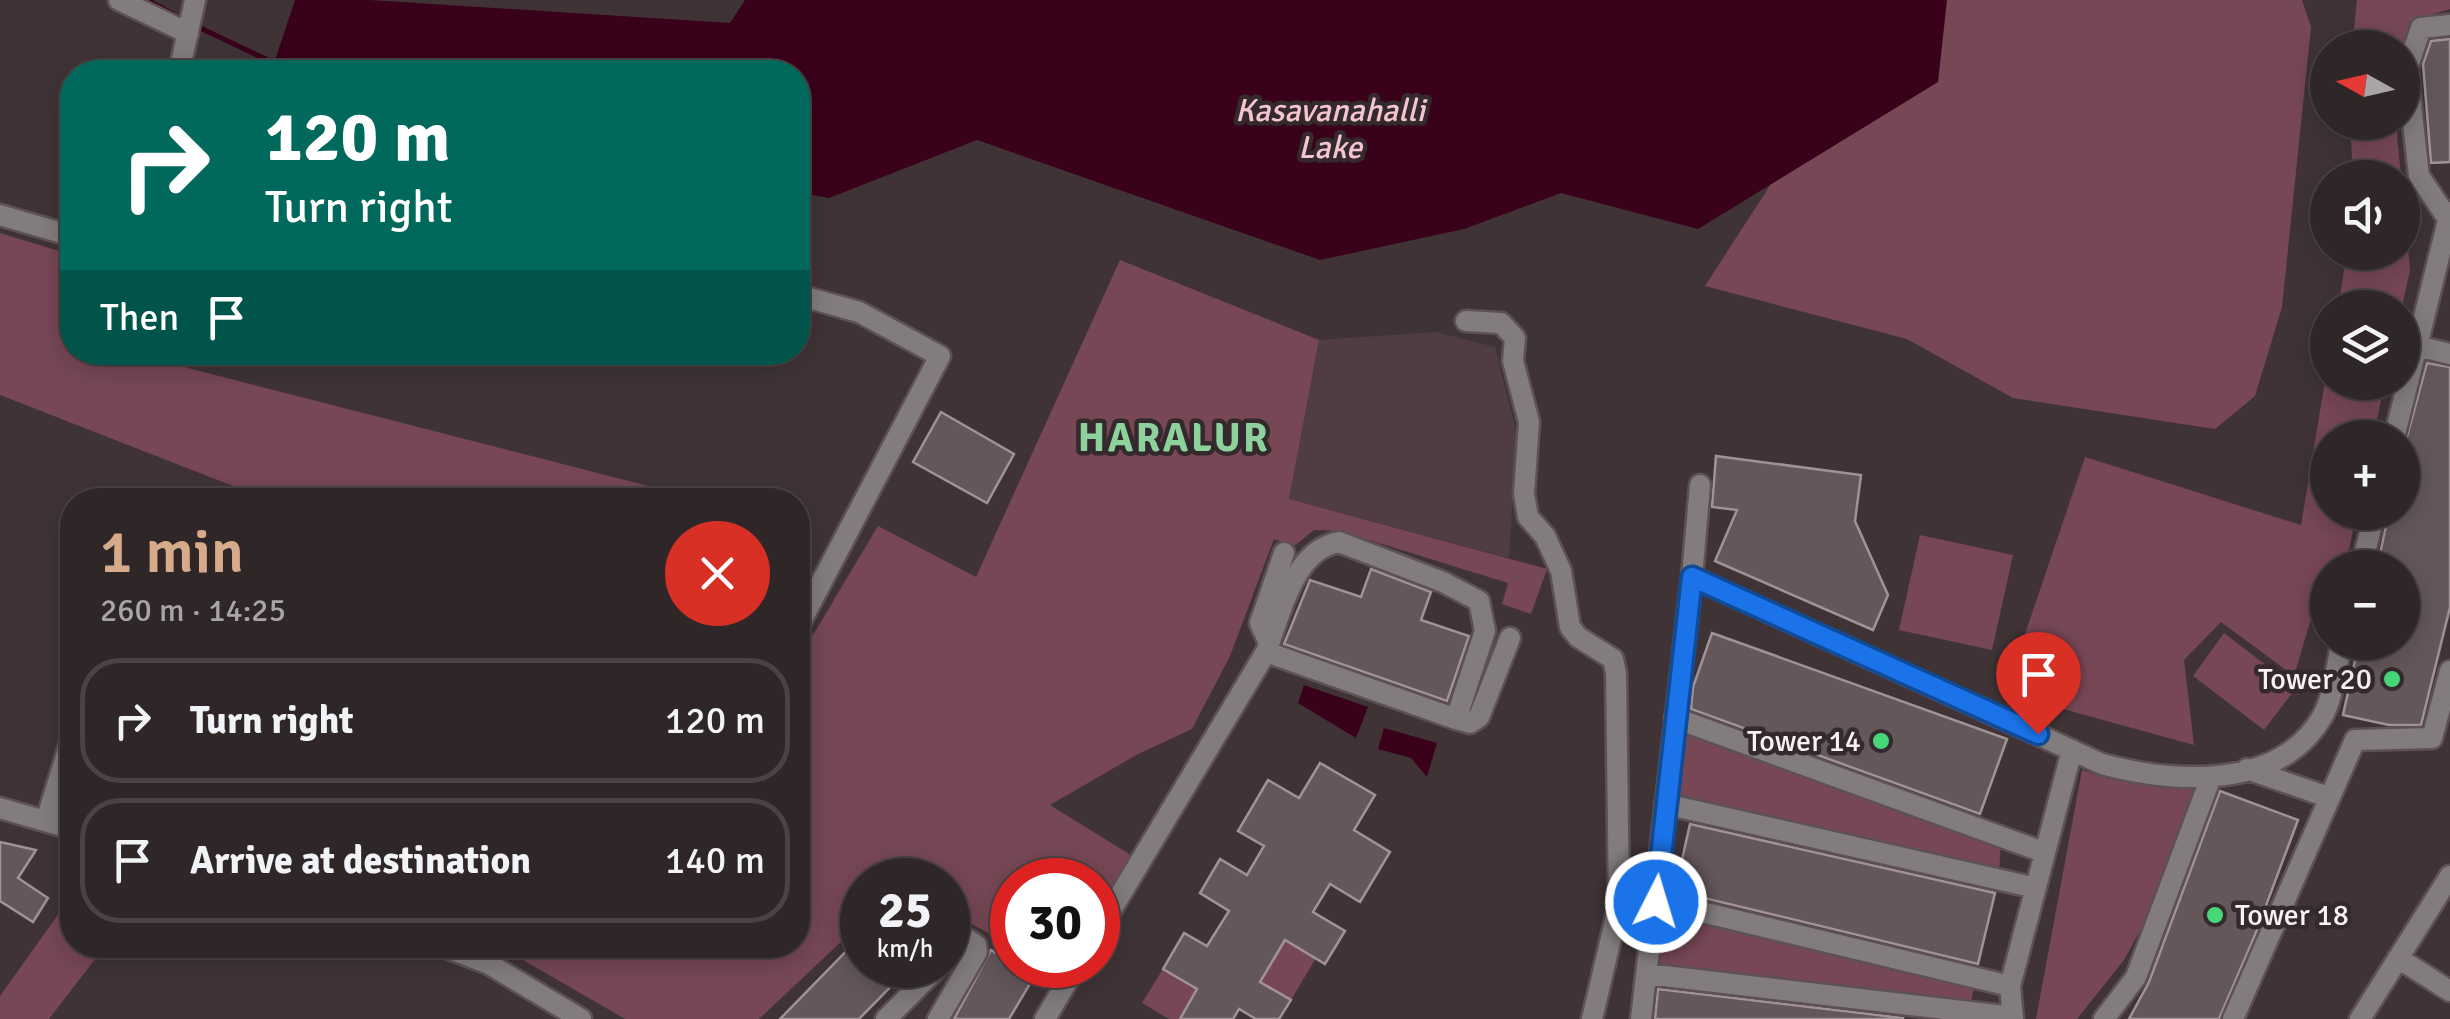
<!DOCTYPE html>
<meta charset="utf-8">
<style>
:root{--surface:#2f2628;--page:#372e30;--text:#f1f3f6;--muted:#a7a5a8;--line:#4a4345;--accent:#d6ab8b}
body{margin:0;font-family:Signika,sans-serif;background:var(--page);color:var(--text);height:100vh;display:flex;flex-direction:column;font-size:38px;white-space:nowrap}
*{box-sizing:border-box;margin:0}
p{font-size:32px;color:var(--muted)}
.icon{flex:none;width:55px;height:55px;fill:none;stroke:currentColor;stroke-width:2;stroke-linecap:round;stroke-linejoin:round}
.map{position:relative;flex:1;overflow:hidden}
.sheet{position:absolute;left:60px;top:488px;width:750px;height:470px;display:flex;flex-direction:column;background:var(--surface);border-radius:40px;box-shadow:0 5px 25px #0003,0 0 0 2px var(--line)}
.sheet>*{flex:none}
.guide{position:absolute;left:60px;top:60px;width:750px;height:305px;border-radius:40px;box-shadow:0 5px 25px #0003,0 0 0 2px var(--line);background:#00695c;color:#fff;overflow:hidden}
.needle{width:65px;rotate:278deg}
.tools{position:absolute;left:2310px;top:30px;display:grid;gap:20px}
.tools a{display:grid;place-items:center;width:110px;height:110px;border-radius:50%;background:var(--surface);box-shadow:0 5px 25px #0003,0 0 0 2px var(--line);font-size:50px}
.speed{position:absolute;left:840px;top:858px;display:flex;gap:20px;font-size:50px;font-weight:700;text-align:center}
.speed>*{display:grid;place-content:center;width:130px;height:130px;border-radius:50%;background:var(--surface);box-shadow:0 5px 25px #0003,0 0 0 2px var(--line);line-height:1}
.speed small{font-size:25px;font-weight:400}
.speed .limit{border:15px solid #d22;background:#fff;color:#111}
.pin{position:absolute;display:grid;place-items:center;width:85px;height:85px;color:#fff;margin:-102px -42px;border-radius:50% 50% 50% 0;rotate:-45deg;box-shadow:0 0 10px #0007}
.pin .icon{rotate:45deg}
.me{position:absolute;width:110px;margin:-55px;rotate:5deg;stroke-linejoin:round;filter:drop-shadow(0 0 8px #0008)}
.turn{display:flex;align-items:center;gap:35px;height:210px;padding:0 40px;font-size:45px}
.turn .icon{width:130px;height:130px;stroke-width:2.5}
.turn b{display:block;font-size:70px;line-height:85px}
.then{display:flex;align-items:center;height:95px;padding:0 40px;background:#0003;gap:20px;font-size:38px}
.round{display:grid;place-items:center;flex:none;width:105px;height:105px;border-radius:52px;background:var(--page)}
.overview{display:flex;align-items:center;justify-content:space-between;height:170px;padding:0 40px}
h1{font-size:60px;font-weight:600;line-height:75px;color:var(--accent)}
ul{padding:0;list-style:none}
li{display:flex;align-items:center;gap:30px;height:125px;margin:0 20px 15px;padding:0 20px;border:5px solid var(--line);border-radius:40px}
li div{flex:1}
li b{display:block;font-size:38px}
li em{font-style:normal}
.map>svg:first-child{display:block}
.built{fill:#4f3d42}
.green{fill:#774755}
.water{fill:#3a011a}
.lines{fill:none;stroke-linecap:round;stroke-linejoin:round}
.stream{stroke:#3a011a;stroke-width:5}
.building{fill:#64575a;stroke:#a19296;stroke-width:2.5}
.minor-casing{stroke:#5d5154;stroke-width:25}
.tertiary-casing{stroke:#5d5154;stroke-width:25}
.minor{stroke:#827c7d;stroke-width:20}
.tertiary{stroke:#827c7d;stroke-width:20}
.route-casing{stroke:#114b97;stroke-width:25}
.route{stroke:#1a73e8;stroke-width:18}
.poi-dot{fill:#47d779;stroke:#34292c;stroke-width:4}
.labels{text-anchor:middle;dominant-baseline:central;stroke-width:9;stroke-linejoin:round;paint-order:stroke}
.poi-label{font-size:30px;fill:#f9f1f3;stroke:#34292c;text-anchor:end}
.water-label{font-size:32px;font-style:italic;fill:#f4c5d1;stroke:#34292c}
.district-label{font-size:40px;font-weight:bold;letter-spacing:2.5px;fill:#8dd19d;stroke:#34292c}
</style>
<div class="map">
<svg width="2450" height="1019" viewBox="0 0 2450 1019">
<rect width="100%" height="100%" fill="#3f3336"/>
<path class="built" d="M1436,332L1495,347L1517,434L1509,558L1289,499L1319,340Z"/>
<path class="green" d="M1890,0H2302L2311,27L2282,307L2255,396L2215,429L2013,398L1907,339L1705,286Z
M2357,0H2450V9L2410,21L2403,48L2352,47Z
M2350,123H2396L2401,177H2353Z
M2403,191L2410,270L2402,307H2338L2347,253L2402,252Z
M0,233L72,255V352L141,353V356L703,500H269L0,395Z
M1120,260L1319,340L1289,499L1547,569L1531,614L1502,604L1508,583L1340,531L1314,530L1294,546L1274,539L1230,656L1192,729L1138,754L1050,805L1134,857L1098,916V880H1012V946L948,911V880H862V922L759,1019H625L497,945H798V660L878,526L976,577Z
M2327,369L2328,382L2385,383L2373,437L2328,438V512L2357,513L2345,567L2328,568L2327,599L2316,602L2294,676L2221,622L2184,660L2194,745L2005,693L2085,457L2301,525Z
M1920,535L2013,555L1992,650L1899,630Z
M2224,633L2296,688L2264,730L2193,676Z
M1679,727L2001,840L1999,876L1671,802Z
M2082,770C2123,783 2159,783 2201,779L2165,885L2124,960L2077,1019H2036Z
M72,895V945H106L49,1019H0V996Z
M1660,905L1976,980L1969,1010L1652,972Z
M1285,940L1316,958L1291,1000L1260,982Z
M1163,969L1197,989L1180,1019H1169L1142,1003Z"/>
<path class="water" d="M295,0H369L730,23L745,0H1947L1938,82L1698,229L1561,193L1464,229L1320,260L977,140L829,198L798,192V72H271Z
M1304,685L1368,707L1356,738L1298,703Z
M1384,728L1437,743L1427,777L1411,758L1378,749Z"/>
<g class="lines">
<path class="stream" d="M147,0L184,20
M194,25L274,63"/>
</g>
<path class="building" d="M2450,39V162L2431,163L2423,64L2431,41Z
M2427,363L2450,367V607L2421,725H2389L2343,715L2359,642H2402V568H2377L2389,512H2402V455Z
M941,412L1014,454L987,503L913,462Z
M1716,456L1861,475L1855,521L1888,595L1873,630L1715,561L1737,510L1712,507Z
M1371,569L1431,592L1421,620L1469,636L1447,701L1284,644L1310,580L1361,597Z
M1712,633L2007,739L1980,814L1691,709L1693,687Z
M1320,763L1375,795L1354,830L1390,852L1360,902L1330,884L1313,912L1345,931L1325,964L1285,940L1260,982L1291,1000L1279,1019H1256L1239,1009L1233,1019H1180L1197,989L1163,969L1184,933L1207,946L1229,911L1200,893L1220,859L1247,875L1264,846L1238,831L1268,780L1299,798Z
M2220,791L2298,820L2255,935L2219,1019H2129L2149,982Z
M1690,824L1995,893L1978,964L1675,891Z
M0,842L36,850L18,878L48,898L33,922L0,901Z
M862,935V965H912L859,1019H780Z
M991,950L1034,977L1009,1019H954Z
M1658,989L1903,1018V1019H1655Z"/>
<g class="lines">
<g class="minor-casing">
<path id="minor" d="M119,0L188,33
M179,72L195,0
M2450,212L2417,346L2450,354
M0,215L72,236
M2446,216L2419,176L2407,69L2421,28L2450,25
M798,295L859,312L940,356L798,627
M1466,321L1501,323L1515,338L1513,361L1529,422L1524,494L1528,517L1545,536L1561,571L1570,627L1578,637L1613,659L1616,673L1619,904L1592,1019
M2394,438L2417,346
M1339,542L1443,582L1479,601L1485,631L1456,719L1266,652C1281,614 1293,550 1339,542Z
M2361,568L2375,512
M1692,577L1700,485
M1269,643L1260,623L1284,553
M1675,718L2043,852
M1456,719L1470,723L1479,717L1510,638
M2247,769L2328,797
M1665,804L2036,888
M46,821L72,737
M1656,901L2010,986
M1098,932L1266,652
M2398,958L2450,991
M1647,974L2013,1017
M886,1019L940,965
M938,1019L977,952L976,945L967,939
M1045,1019L1077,965
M1641,1019L1692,577L2102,764C2173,783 2279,791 2322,717C2334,697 2336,665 2342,642
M2013,1019L2010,986L2072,750
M2104,1019L2136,977L2211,777
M2233,1019L2355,740L2432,738L2450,671
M2360,1019L2450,876"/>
</g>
<g class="tertiary-casing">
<path id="tertiary" d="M0,808L72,829
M439,945L489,964L581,1019"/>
</g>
<use href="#minor" class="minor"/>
<use href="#tertiary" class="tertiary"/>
</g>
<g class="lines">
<g class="route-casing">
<path id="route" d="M1656,902L1692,577L2038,734"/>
</g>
<use href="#route" class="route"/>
</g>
<g class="poi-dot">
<circle cx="2392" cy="679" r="10"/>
<circle cx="1881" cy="741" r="10"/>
<circle cx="2215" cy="915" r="10"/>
</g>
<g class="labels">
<g class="poi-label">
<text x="2372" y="679">Tower 20</text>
<text x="1861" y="741">Tower 14</text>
<text x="2235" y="915" text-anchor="start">Tower 18</text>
</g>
<g class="water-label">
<text x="1330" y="110">Kasavanahalli<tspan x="1330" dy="37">Lake</tspan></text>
</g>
<g class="district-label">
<text x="1174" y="438">HARALUR</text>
</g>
</g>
</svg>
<div class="tools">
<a><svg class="needle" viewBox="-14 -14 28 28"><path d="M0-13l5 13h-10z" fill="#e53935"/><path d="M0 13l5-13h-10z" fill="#a7a5a8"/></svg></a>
<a><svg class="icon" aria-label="sound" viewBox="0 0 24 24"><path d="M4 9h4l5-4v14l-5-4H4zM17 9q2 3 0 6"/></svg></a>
<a><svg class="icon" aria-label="layers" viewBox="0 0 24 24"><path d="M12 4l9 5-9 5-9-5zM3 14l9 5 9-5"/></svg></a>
<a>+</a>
<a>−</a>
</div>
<div class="speed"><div>25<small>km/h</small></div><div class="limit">30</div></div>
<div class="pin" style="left:2038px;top:734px;background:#d93025"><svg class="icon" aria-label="arrive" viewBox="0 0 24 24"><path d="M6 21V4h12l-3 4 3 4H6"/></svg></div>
<svg class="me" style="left:1656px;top:902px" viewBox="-20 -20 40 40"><circle r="17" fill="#1a73e8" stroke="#fff" stroke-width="3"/><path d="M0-11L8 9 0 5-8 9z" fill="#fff"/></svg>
<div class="guide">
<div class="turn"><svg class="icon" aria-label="right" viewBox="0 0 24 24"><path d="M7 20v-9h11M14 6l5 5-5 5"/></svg><div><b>120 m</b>Turn right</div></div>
<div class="then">Then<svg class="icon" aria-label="arrive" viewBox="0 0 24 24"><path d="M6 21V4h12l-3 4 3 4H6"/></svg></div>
</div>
<section class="sheet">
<div class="overview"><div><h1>1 min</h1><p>260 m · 14:25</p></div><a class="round" style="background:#d93025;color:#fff"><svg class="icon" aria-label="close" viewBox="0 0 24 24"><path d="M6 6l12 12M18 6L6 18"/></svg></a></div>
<ul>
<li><svg class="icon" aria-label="right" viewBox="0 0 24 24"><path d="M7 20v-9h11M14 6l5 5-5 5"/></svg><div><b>Turn right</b></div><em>120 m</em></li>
<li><svg class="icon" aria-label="arrive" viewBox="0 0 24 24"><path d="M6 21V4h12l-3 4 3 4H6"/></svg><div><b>Arrive at destination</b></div><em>140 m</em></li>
</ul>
</section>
</div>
